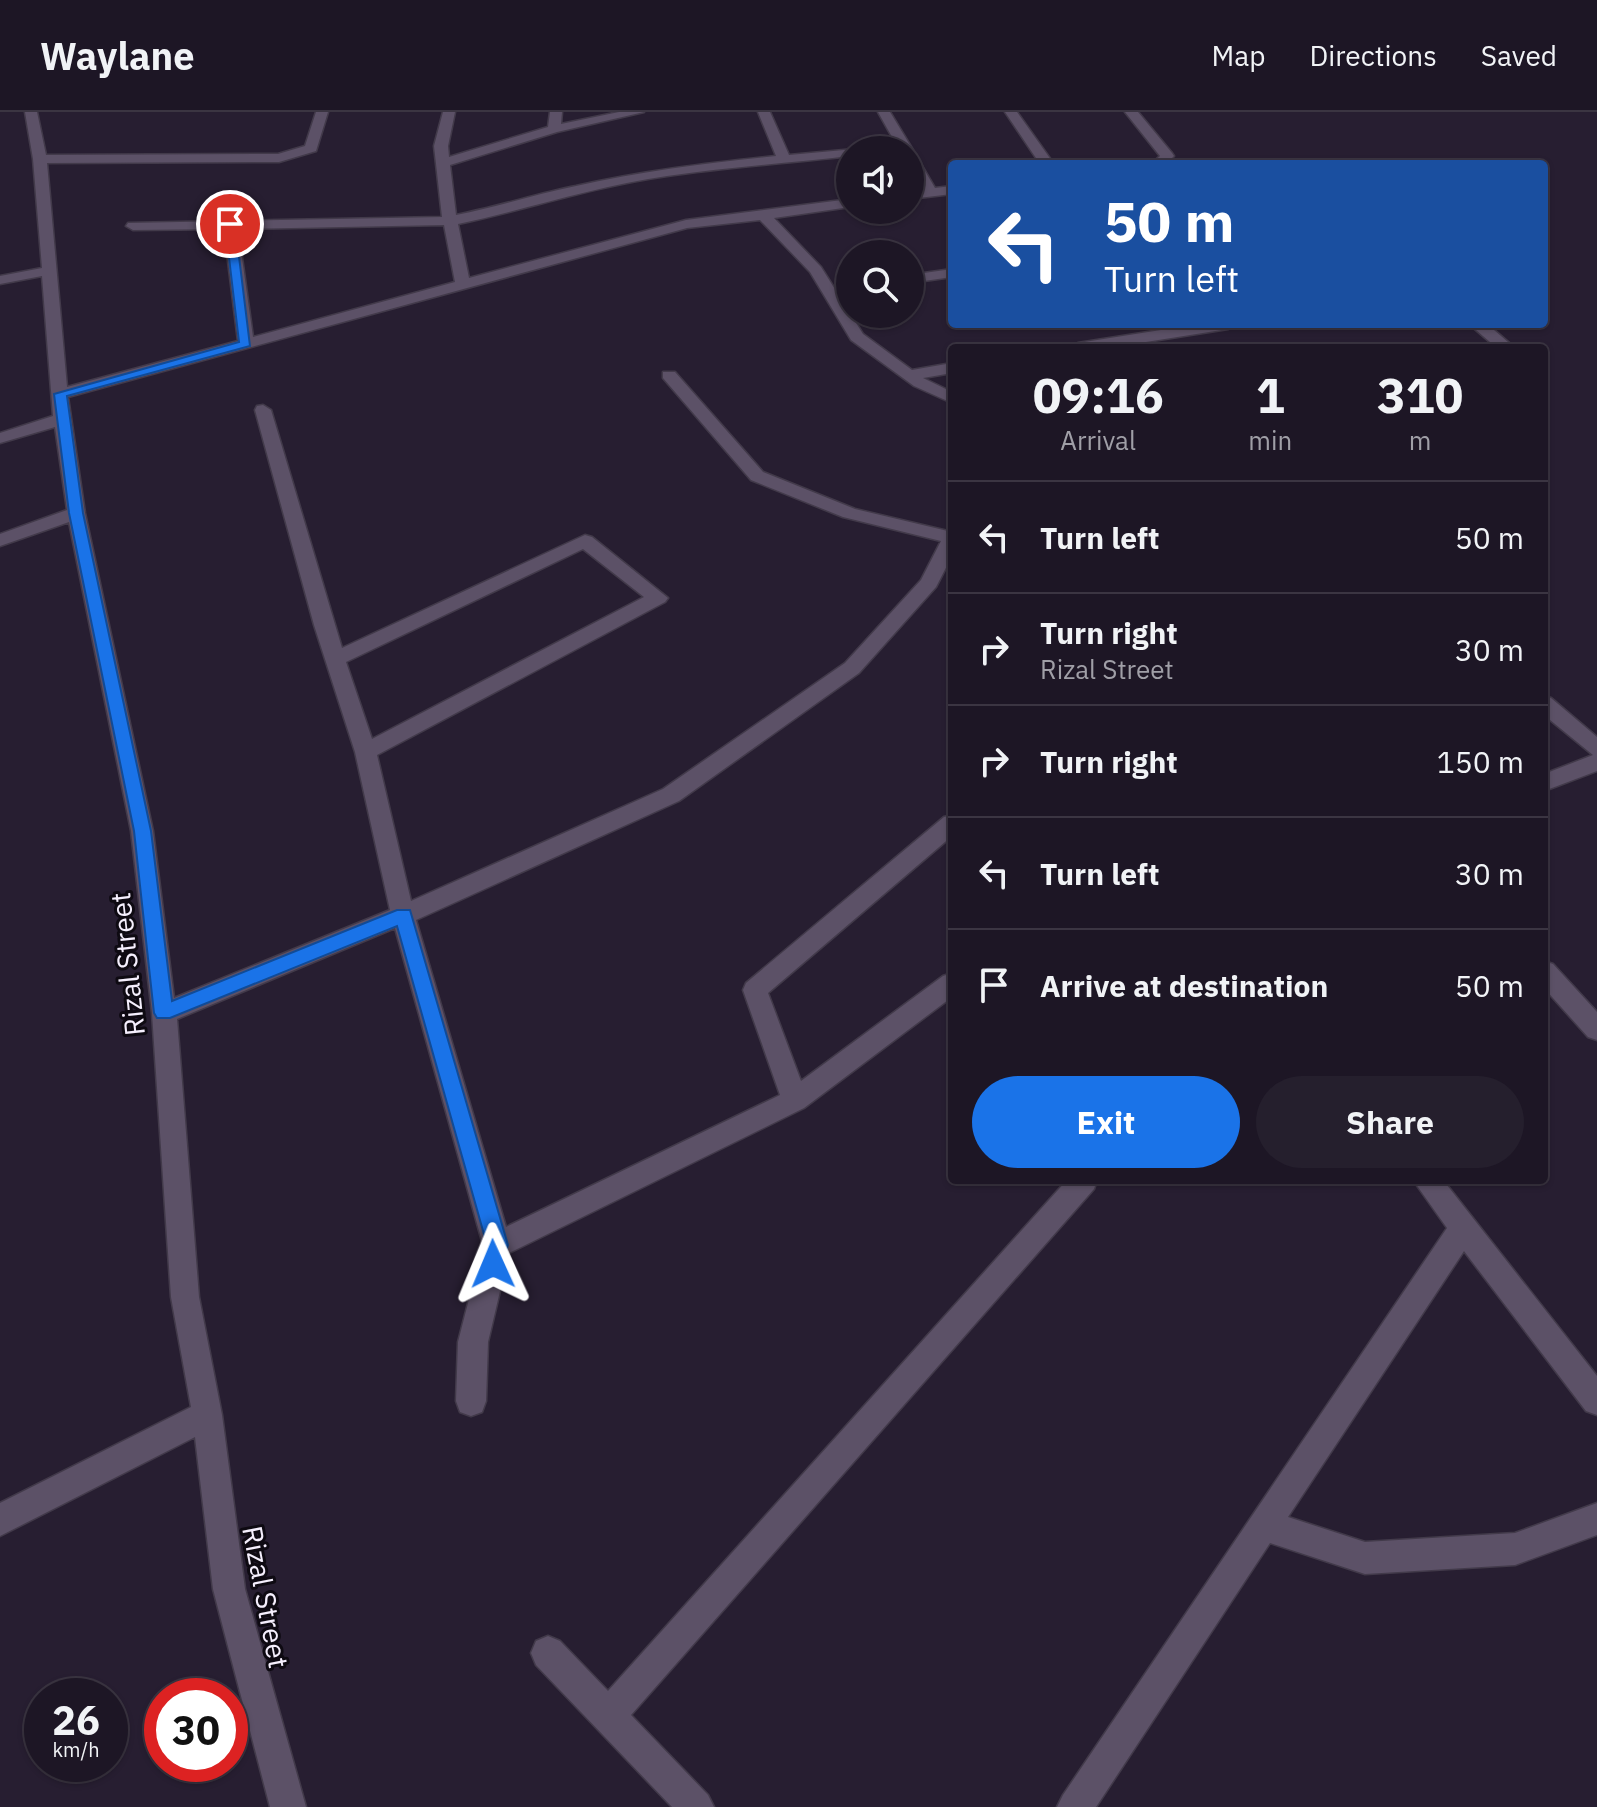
<!DOCTYPE html>
<style>
:root{--surface:#1d1625;--page:#251f2d;--text:#f1f3f6;--muted:#a09fa7;--line:#3b3542;--accent:#1a73e8}
body{margin:0;font-family:"IBM Plex Sans",sans-serif;background:var(--page);color:var(--text);height:100vh;display:flex;flex-direction:column;font-size:30px;white-space:nowrap}
*{box-sizing:border-box;margin:0}
p{font-size:26px;color:var(--muted)}
.icon{flex:none;width:44px;height:44px;fill:none;stroke:currentColor;stroke-width:2;stroke-linecap:round;stroke-linejoin:round}
.map{position:relative;flex:1;overflow:hidden}
.sheet{position:absolute;left:948px;top:232px;width:600px;height:840px;display:flex;flex-direction:column;background:var(--surface);border-radius:8px;box-shadow:0 2px 6px #0004,0 0 0 2px var(--line)}
.sheet>*{flex:none}
.hud{position:absolute;left:948px;top:48px;width:600px;height:168px;border-radius:8px;box-shadow:0 2px 6px #0004,0 0 0 2px var(--line);background:#1a4fa0;color:#fff;overflow:hidden}
.buttons{position:absolute;left:836px;top:24px;display:grid;gap:16px}
.buttons a{display:grid;place-items:center;width:88px;height:88px;border-radius:50%;background:var(--surface);box-shadow:0 2px 6px #0004,0 0 0 2px var(--line);font-size:40px}
.speed{position:absolute;left:24px;top:1566px;display:flex;gap:16px;font-size:40px;font-weight:700;text-align:center}
.speed>*{display:grid;place-content:center;width:104px;height:104px;border-radius:50%;background:var(--surface);box-shadow:0 2px 6px #0004,0 0 0 2px var(--line);line-height:1}
.speed small{font-size:20px;font-weight:400}
.speed .limit{border:12px solid #d22;background:#fff;color:#111}
.pin{position:absolute;display:grid;place-items:center;width:68px;height:68px;color:#fff;margin:-34px;border:4px solid #fff;border-radius:50%;box-shadow:0 2px 8px #0007}
.me{position:absolute;width:88px;margin:-44px;rotate:359deg;stroke-linejoin:round;filter:drop-shadow(0 0 6px #0008)}
.turn{display:flex;align-items:center;gap:28px;height:168px;padding:0 24px;font-size:36px}
.turn .icon{width:104px;height:104px;stroke-width:2.5}
.turn b{display:block;font-size:56px;line-height:68px}
.eta{display:flex;justify-content:space-evenly;align-items:center;height:136px;text-align:center}
.eta b{font-size:48px;font-weight:800;line-height:56px}
.cta{display:flex;gap:16px;margin-top:auto;padding:16px 24px}
.cta a{flex:1;height:92px;border-radius:48px;background:var(--accent);color:#fff;font-size:32px;font-weight:800;line-height:92px;text-align:center}
.cta a+a{background:var(--page);color:var(--text)}
ul{padding:0;list-style:none}
li{display:flex;align-items:center;gap:24px;height:112px;padding:0 24px;border-top:2px solid var(--line)}
li div{flex:1}
li b{display:block;font-size:30px}
li em{font-style:normal}
header{display:flex;align-items:center;gap:48px;box-sizing:border-box;height:112px;padding:0 40px;background:var(--surface);border-bottom:2px solid var(--line)}
header strong{font-size:38px}
nav{display:flex;gap:44px;margin-inline-start:auto;font-size:28px}
.map>svg:first-child{display:block}
.lines{fill:none;stroke-linecap:round;stroke-linejoin:round}
.minor-casing{stroke:#423a4a;stroke-width:3}
.minor{fill:#5c5167;fill-rule:evenodd}
.route{fill:#1a73e8;stroke:#114b97;stroke-width:2}
.labels{text-anchor:middle;dominant-baseline:central;stroke-width:6;stroke-linejoin:round;paint-order:stroke}
.street-label{font-size:28px;fill:#f5effd;stroke:#0e0a12}
</style>
<header>
<strong>Waylane</strong>
<nav><a>Map</a><a>Directions</a><a>Saved</a></nav>
</header>
<div class="map">
<svg width="1597" height="1695" viewBox="0 0 1597 1695">
<rect width="100%" height="100%" fill="#271e31"/>
<g class="lines">
<g class="minor-casing">
<path id="minor" d="M25,0H37L46,43L278,42L305,34L316,0H328L316,39L279,50L47,51L67,275L238,229L224,117L133,118L126,114L128,111L442,105L434,34L443,0H455L448,34L449,45L548,15L550,0H562L561,12L619,0H644L557,20L450,53L456,103C497,95 536,82 576,74C642,59 709,51 776,44L758,0H770L789,43L855,37L850,38V44C789,51 728,55 667,64C596,74 528,97 458,112L469,166L686,108L850,87V95L774,106L821,155L863,222L912,258L952,251V261L923,266L952,280V291L914,274L851,228L810,160L760,108L687,116L68,285L85,401L153,719L174,886L390,798L355,640L314,513L255,298L257,294L263,293L271,298L342,536L585,423L592,425L668,486L665,490L377,643L411,789L663,677L845,551L921,468L941,429L843,405L751,368L663,266V260H675L763,360L855,397L952,420V444L936,475L859,561L679,689L416,808L506,1115L780,983L743,878L746,871L944,705L952,703V724L768,881L801,969L943,864L952,861V885L804,996L509,1141L488,1230L486,1289L482,1300L471,1304L460,1300L456,1289L458,1230L483,1133L395,816L177,907L199,1185L222,1303L245,1477L306,1695H270L213,1477L195,1325L0,1424V1391L191,1295L171,1185L152,901L131,719L69,410L0,434V422L67,398L55,315L0,331V321L53,304L42,164L0,172V164L42,156L33,47ZM444,113L455,170L253,225L238,117ZM583,437L644,485L372,627L346,550Z
M878,0H890L913,38L911,41L910,38H864L871,34L896,32Z
M1005,0H1017L1054,52H1040Z
M1125,0H1138L1172,41L1174,44L1166,52H1151L1160,44Z
M910,41L915,42L935,76L952,74V82L910,87V79L922,77L910,57Z
M952,157V165L910,171V163Z
M1199,212H1236L1228,217L1108,236H1070L1078,231Z
M1469,212H1487L1515,236H1497Z
M1544,584L1551,586L1597,625V659L1544,679V662L1593,643L1544,603Z
M1544,849L1553,852L1597,900V928L1588,925L1544,876Z
M1067,1068H1097L1094,1077L631,1603L708,1683L714,1695H672L536,1553L531,1541L536,1529L548,1524L560,1529L608,1579Z
M1413,1068H1443L1597,1264V1303L1586,1299L1464,1139L1288,1405L1365,1430L1515,1421L1597,1391V1423L1515,1453L1365,1462L1270,1431L1096,1695H1057L1063,1683L1447,1116Z"/>
</g>
<use href="#minor" class="minor"/>
</g>
<path class="route" d="M230,109L235,112L250,234L67,284L83,401L151,719L172,889L397,798H410L508,1133L500,1159L493,1162L485,1159L482,1152L487,1133L397,814L170,906H157L154,901L134,719L69,401L54,282L239,230L225,112Z"/>
<g class="labels">
<g class="street-label">
<text transform="translate(127 852) rotate(-96)">Rizal Street</text>
<text transform="translate(266 1485) rotate(79)">Rizal Street</text>
</g>
</g>
</svg>
<div class="buttons">
<a><svg class="icon" aria-label="sound" viewBox="0 0 24 24"><path d="M4 9h4l5-4v14l-5-4H4zM17 9q2 3 0 6"/></svg></a>
<a><svg class="icon" aria-label="search" viewBox="0 0 24 24"><circle cx="10" cy="10" r="6"/><path d="M15 15l6 6"/></svg></a>
</div>
<div class="speed"><div>26<small>km/h</small></div><div class="limit">30</div></div>
<div class="pin" style="left:230px;top:112px;background:#d93025"><svg class="icon" aria-label="arrive" viewBox="0 0 24 24"><path d="M6 21V4h12l-3 4 3 4H6"/></svg></div>
<svg class="me" style="left:493px;top:1152px" viewBox="-20 -20 40 40"><path d="M0-17L14 15 0 8-14 15z" fill="#1a73e8" stroke="#fff" stroke-width="4"/></svg>
<div class="hud">
<div class="turn"><svg class="icon" aria-label="left" viewBox="0 0 24 24"><path d="M17 20v-9H6M10 6l-5 5 5 5"/></svg><div><b>50 m</b>Turn left</div></div>
</div>
<section class="sheet">
<div class="eta">
<div><b>09:16</b><p>Arrival</p></div>
<div><b>1</b><p>min</p></div>
<div><b>310</b><p>m</p></div>
</div>
<ul>
<li><svg class="icon" aria-label="left" viewBox="0 0 24 24"><path d="M17 20v-9H6M10 6l-5 5 5 5"/></svg><div><b>Turn left</b></div><em>50 m</em></li>
<li><svg class="icon" aria-label="right" viewBox="0 0 24 24"><path d="M7 20v-9h11M14 6l5 5-5 5"/></svg><div><b>Turn right</b><p>Rizal Street</p></div><em>30 m</em></li>
<li><svg class="icon" aria-label="right" viewBox="0 0 24 24"><path d="M7 20v-9h11M14 6l5 5-5 5"/></svg><div><b>Turn right</b></div><em>150 m</em></li>
<li><svg class="icon" aria-label="left" viewBox="0 0 24 24"><path d="M17 20v-9H6M10 6l-5 5 5 5"/></svg><div><b>Turn left</b></div><em>30 m</em></li>
<li><svg class="icon" aria-label="arrive" viewBox="0 0 24 24"><path d="M6 21V4h12l-3 4 3 4H6"/></svg><div><b>Arrive at destination</b></div><em>50 m</em></li>
</ul>
<div class="cta"><a>Exit</a><a>Share</a></div>
</section>
</div>
